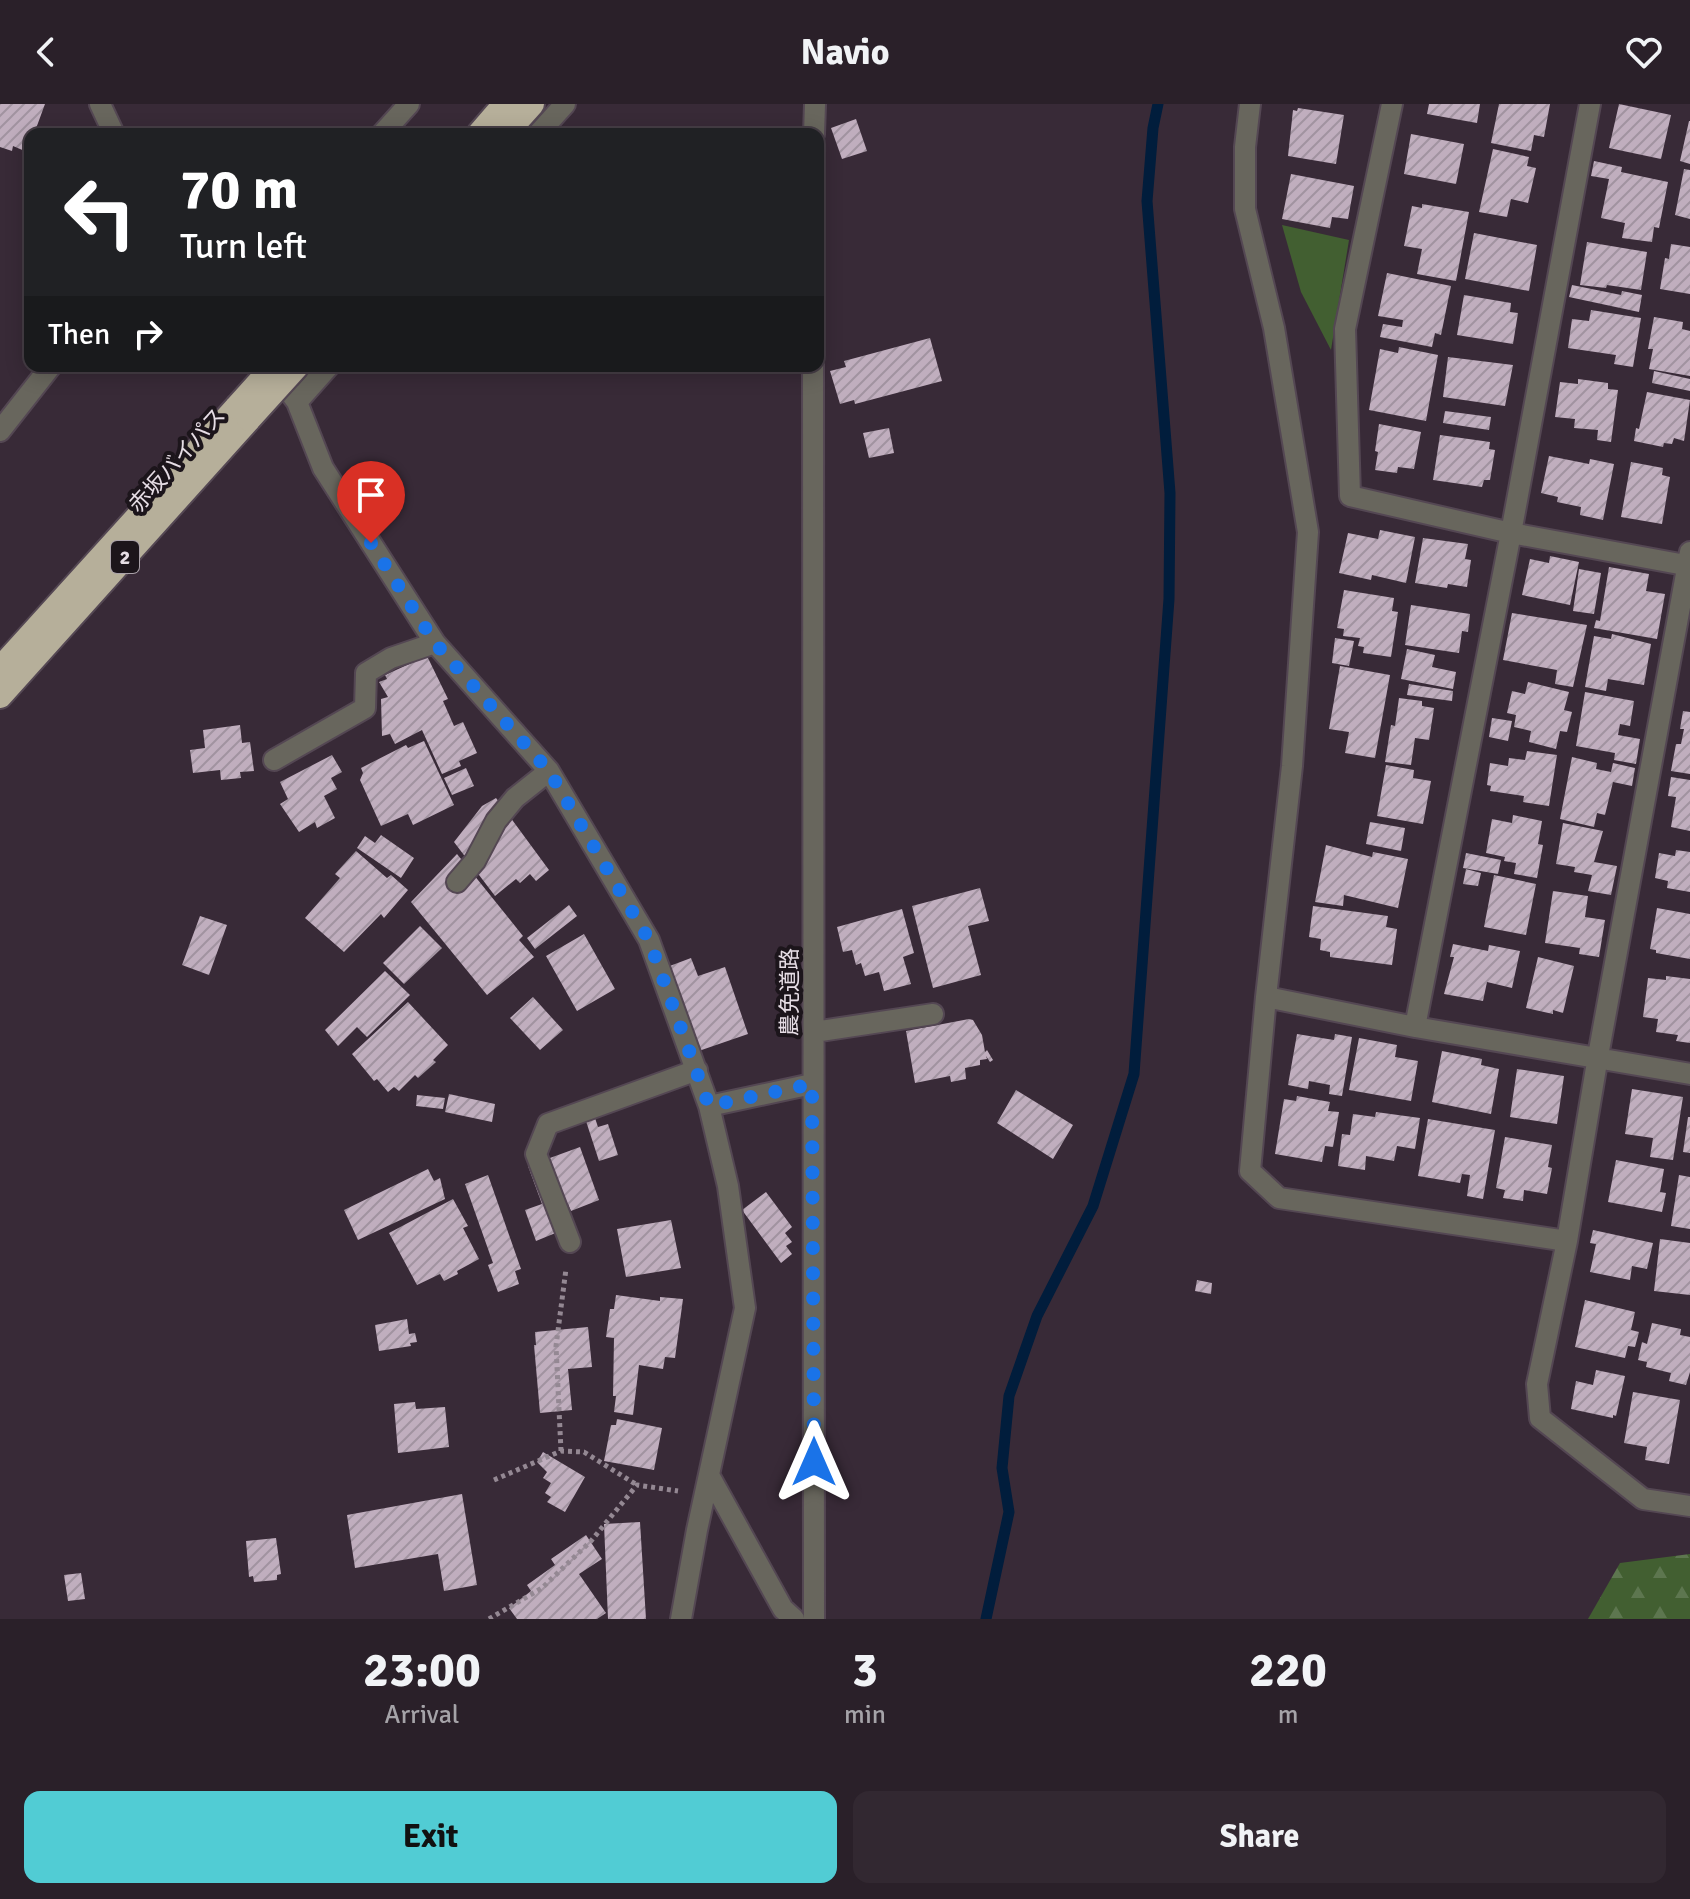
<!DOCTYPE html>
<meta charset="utf-8">
<style>
:root{--surface:#2a2029;--page:#322831;--text:#f1f3f6;--muted:#a5a3a8;--line:#463e46;--accent:#51ccd4}
body{margin:0;font-family:Signika,"Noto Sans JP",sans-serif;background:var(--page);color:var(--text);height:100vh;display:flex;flex-direction:column;font-size:30px;white-space:nowrap}
*{box-sizing:border-box;margin:0}
p{font-size:26px;color:var(--muted)}
.icon{flex:none;width:44px;height:44px;fill:none;stroke:currentColor;stroke-width:2;stroke-linecap:round;stroke-linejoin:round}
.map{position:relative;height:1515px;overflow:hidden}
.side{display:flex;flex-direction:column;background:var(--surface);flex:1}
.side>*{flex:none}
.top-card{position:absolute;left:24px;top:24px;width:800px;height:244px;border-radius:16px;box-shadow:0 4px 20px #0003,0 0 0 2px var(--line);background:#202124;color:#fff;overflow:hidden}
.pin{position:absolute;display:grid;place-items:center;width:68px;height:68px;color:#fff;margin:-82px -34px;border-radius:50% 50% 50% 0;rotate:-45deg;box-shadow:0 0 8px #0007}
.pin .icon{rotate:45deg}
.me{position:absolute;width:88px;margin:-44px;rotate:0deg;stroke-linejoin:round;filter:drop-shadow(0 0 6px #0008)}
.turn{display:flex;align-items:center;gap:28px;height:168px;padding:0 24px;font-size:36px}
.turn .icon{width:104px;height:104px;stroke-width:2.5}
.turn b{display:block;font-size:56px;line-height:68px}
.then{display:flex;align-items:center;height:76px;padding:0 24px;background:#0003;gap:16px;font-size:30px}
.eta{display:flex;justify-content:space-evenly;align-items:center;height:136px;text-align:center}
.eta b{font-size:48px;font-weight:800;line-height:56px}
.primary-button{display:flex;gap:16px;margin-top:auto;padding:16px 24px}
.primary-button a{flex:1;height:92px;border-radius:16px;background:var(--accent);color:#111;font-size:32px;font-weight:800;line-height:92px;text-align:center}
.primary-button a+a{background:var(--page);color:var(--text)}
header{display:flex;justify-content:space-between;align-items:center;height:104px;padding:0 24px;background:var(--surface);font-size:36px;font-weight:800}
.map>svg:first-child{display:block}
.forest{fill:url(#forest-firs)}
.park{fill:#425f31}
.lines{fill:none;stroke-linecap:round;stroke-linejoin:round}
.stream{stroke:#011d3c;stroke-width:11}
.building{fill:url(#building-hatch)}
.minor-casing{stroke:#544753;stroke-width:24}
.highway-casing{stroke:#544753;stroke-width:28}
.path{stroke:#948893;stroke-width:5;stroke-dasharray:4 4;stroke-linecap:butt}
.minor{stroke:#68665d;stroke-width:20}
.highway{stroke:#b6af9a;stroke-width:24}
.highway-bridge-casing{stroke:#544753;stroke-width:28;stroke-linecap:butt}
.highway-bridge{stroke:#b6af9a;stroke-width:24}
.route{stroke:#1a73e8;stroke-width:14;stroke-dasharray:0 25.2}
.labels{text-anchor:middle;dominant-baseline:central;stroke-width:8;stroke-linejoin:round;paint-order:stroke}
.shield{fill:#1c151b;stroke:#a9a1a8;stroke-width:2}
.shield-label{font-size:20px;font-weight:bold;fill:#e6dde5}
.street-label{font-size:22px;fill:#e6dde5;stroke:#1c151b}
</style>
<header><svg class="icon" aria-label="back" viewBox="0 0 24 24"><path d="M15 5l-7 7 7 7"/></svg>Navio<svg class="icon" aria-label="heart" viewBox="0 0 24 24"><path d="M12 20l-8-8c-3-5 5-10 8-4 3-6 11-1 8 4z"/></svg></header>
<div class="map">
<svg width="1690" height="1515" viewBox="0 0 1690 1515">
<defs>
<pattern id="forest-firs" width="22" height="20" patternUnits="userSpaceOnUse" patternTransform="scale(2)"><rect width="22" height="20" fill="#425f31"/><path d="M5 1l3.5 6h-7zM16 11l3.5 6h-7z" fill="#5d764f"/></pattern>
<pattern id="building-hatch" width="6" height="6" patternUnits="userSpaceOnUse" patternTransform="scale(2)"><rect width="6" height="6" fill="#c0aebe"/><path d="M-1 1l2-2M0 6l6-6M5 7l2-2" fill="none" stroke="#a193a0"/></pattern>
</defs>
<rect width="100%" height="100%" fill="#382a37"/>
<path class="forest" d="M1690,1450V1515H1588L1620,1459Z"/>
<path class="park" d="M1282,121L1349,136L1331,246L1301,188Z"/>
<g class="lines">
<path class="stream" d="M986,1515L1009,1408L1002,1364L1009,1292L1037,1212L1093,1102L1134,970L1169,495L1170,389L1147,97L1153,24L1158,0"/>
</g>
<path class="building" d="M0,0H45L34,30H30L27,48L13,42L12,47L0,43Z
M1429,0H1480L1477,19L1427,10Z
M1499,0H1550L1544,33L1534,31L1531,47L1491,39Z
M1619,0L1671,11L1661,55L1609,44Z
M1298,4L1344,11L1336,60L1288,52L1293,6L1297,7Z
M856,15L867,47L842,55L831,24Z
M1689,17H1690V60L1680,57Z
M1411,30L1464,40L1456,80L1404,70Z
M1493,45L1529,53L1527,62L1536,64L1528,99L1511,95L1507,113L1479,108Z
M1594,57L1622,63L1621,68L1668,78L1659,124L1654,123L1652,138L1622,134L1625,119L1601,114L1609,75L1591,72Z
M1684,65L1690,66V115L1675,111Z
M1291,70L1354,82L1348,115L1332,113L1330,124L1282,115Z
M1422,100L1469,108L1456,177L1417,170L1422,145L1404,142L1412,102L1422,104Z
M1474,129L1537,141L1529,187L1465,175Z
M1587,138L1647,148L1641,186L1607,181L1606,184L1580,181Z
M1671,140L1690,143V190L1660,185L1665,154L1669,155Z
M1387,169L1451,182L1441,231L1435,229L1432,243L1380,233L1383,220L1402,223L1403,216L1378,212Z
M1572,181L1621,191L1622,187L1642,191L1639,208L1569,193Z
M1464,191L1511,199L1510,208L1518,209L1513,240L1457,231Z
M1591,206L1641,214L1633,263L1614,260L1616,251L1568,244L1572,215L1589,217Z
M1654,213L1683,218L1682,225L1690,227V272L1649,265L1653,245H1648Z
M930,234L942,277L855,300L854,296L840,300L830,267L846,263L844,257Z
M1399,243L1438,251L1426,317L1369,306L1380,245L1398,249Z
M1448,253L1513,261L1505,302L1443,293Z
M1654,267L1690,275V287L1652,279Z
M1578,275L1608,279V285L1618,286L1611,338L1597,336L1598,326L1574,324L1575,315L1555,313L1560,278L1578,280Z
M1647,288L1690,296L1684,337L1674,334L1672,340L1664,339L1663,343L1634,337L1636,324L1639,325Z
M1445,307L1491,313L1489,326L1443,319Z
M1379,320L1421,328L1414,365L1398,363L1397,369L1375,366L1378,348L1375,347Z
M889,324L894,349L869,354L863,329Z
M1440,331L1490,338L1489,345L1495,346L1490,376H1484L1482,383L1433,376Z
M1549,352L1589,360L1590,355L1614,360L1603,416L1580,411L1581,403L1557,398L1558,393L1541,389Z
M1631,358L1663,364L1662,371L1670,373L1662,420L1621,413Z
M1380,426L1415,433L1406,479L1372,471L1371,476L1339,469L1348,429L1378,435Z
M1423,434L1468,440L1465,455L1471,456L1467,483L1448,480L1447,484L1415,479Z
M1550,452L1579,458L1570,501L1522,491L1530,455L1549,459Z
M1609,463L1649,470L1646,487L1665,490L1657,535L1594,524L1596,516L1600,517Z
M1579,465L1601,469L1594,510L1573,507Z
M1344,486L1394,494L1392,507L1398,508L1391,553L1363,549L1364,543L1358,542L1360,534L1343,532L1344,525L1337,524Z
M1411,501L1470,510L1468,528L1462,527L1459,549L1405,541Z
M1512,509L1587,521L1573,583L1555,580L1557,566L1503,556Z
M1612,530L1651,540L1644,581L1608,575L1606,587L1585,583L1594,532L1611,535Z
M1335,534L1354,537L1349,562L1332,559Z
M1407,545L1435,551L1432,563L1456,568L1453,585L1401,575Z
M427,552L448,595L443,597L454,622L463,618L477,649L459,657L461,662L442,670L422,626L395,640L390,630L382,632L381,595L388,593L379,578L387,575L385,571Z
M1340,562L1390,571L1375,654L1345,649L1349,628L1329,625Z
M1528,578L1569,588L1564,606L1572,608L1567,628L1560,627L1556,645L1529,638L1531,627L1514,623L1516,611L1507,609L1512,587L1525,590Z
M1409,580L1453,587L1452,597L1407,591Z
M1585,588L1634,597L1630,622L1620,620L1618,631L1640,635L1636,660L1614,656L1615,649L1576,642Z
M1399,594L1422,597V602L1434,604L1429,636L1415,634L1411,661L1385,658L1391,621L1395,622Z
M1683,607L1690,608V670L1671,667L1676,640H1681L1684,625H1680Z
M1492,614L1512,617L1508,637L1489,633Z
M240,621L242,639L250,638L254,667L240,668L241,674L221,676L220,666L193,669L190,646L205,644L203,626Z
M424,637L454,701L413,721L408,710L381,722L360,676L363,669L361,664L406,641L408,644Z
M1527,647L1557,651L1549,702L1523,698L1524,692L1490,687L1491,682L1487,681L1490,659L1508,662L1509,654L1525,656Z
M332,651L342,668L331,674L337,685L324,692L335,714L317,724L315,718L299,728L280,700L288,695L280,678Z
M1572,653L1597,659L1596,665L1611,668L1613,659L1635,664L1632,682L1613,678L1605,711L1597,709L1594,723L1560,715Z
M1386,661L1414,666L1413,674L1431,677L1423,720L1377,712Z
M466,664L474,682L452,691L444,674Z
M1671,673L1690,676V727L1671,723L1676,693L1668,692Z
M496,694L549,766L536,777L530,770L520,779L516,775L495,792L454,738L482,702Z
M1513,711L1542,717L1538,740L1543,741L1537,774L1514,770L1516,759L1504,757L1505,753L1486,749L1492,715L1512,719Z
M1370,718L1405,724L1401,747L1366,740Z
M1563,719L1603,727L1594,758L1617,762L1611,791L1588,787L1592,771L1574,768L1575,763L1556,760Z
M381,731L414,754L401,774L357,744L365,732L375,739Z
M1326,741L1372,753L1373,748L1408,755L1398,804L1344,791L1343,802L1315,798Z
M1676,746L1690,748V788L1667,784L1668,777L1655,774L1659,749L1675,752Z
M356,747L387,774L391,771L408,786L384,814L381,810L344,848L305,814L340,774L335,770Z
M1466,749L1501,756L1498,770L1463,764Z
M457,750L523,832L519,836L534,853L487,891L411,798Z
M1466,765L1481,769L1478,782L1463,780Z
M1494,771L1536,780L1526,831L1484,823Z
M980,784L989,817L968,822L981,871L933,884L912,802Z
M1553,787L1588,792L1585,813L1605,816L1599,853L1579,850L1580,844L1545,839Z
M569,801L577,812L535,845L527,834Z
M1313,802L1388,812L1386,823L1397,825L1392,861L1330,853V848L1320,846L1321,835L1309,833Z
M1657,804L1690,810V855L1656,849V846L1650,845Z
M902,805L914,849L903,853L911,880L884,887L879,868L865,872L861,859L856,861L852,846L843,848L837,823Z
M200,812L227,821L209,871L182,861Z
M420,822L442,844L404,880L383,859Z
M584,830L615,885L577,907L546,852Z
M1453,840L1488,847L1489,841L1520,847L1512,884L1487,878L1483,897L1444,890L1454,853H1450Z
M1538,853L1574,862L1563,909L1553,906V910L1526,904Z
M691,854L698,872L725,863L748,930L690,950L667,863Z
M385,867L410,891L367,933L357,923L338,942L325,926Z
M1666,872L1690,875V939L1676,937L1678,931L1656,928L1658,915L1643,913L1648,874L1666,876Z
M533,893L563,926L540,946L510,914Z
M408,898L448,941L433,956L436,958L418,974L415,971L399,987L394,983L388,988L377,975L374,977L352,950Z
M969,915L973,916L982,931L985,948L987,946L993,956L990,958L986,952L987,955L980,956V961L965,964L966,975L951,978L950,972L915,979L906,927Z
M1297,930L1334,936L1335,930L1352,933L1342,992L1329,990L1330,981L1309,977L1308,985L1288,981Z
M1359,934L1397,941L1395,953L1418,957L1411,997L1349,986Z
M1442,947L1482,955L1481,961L1499,965L1491,1010L1432,998Z
M1517,965L1564,972L1557,1020L1510,1013Z
M1632,985L1683,993L1673,1056L1650,1053L1653,1034L1625,1030Z
M1016,986L1073,1021L1053,1055L997,1019Z
M449,990L495,1000L492,1018L445,1008Z
M417,991L445,994L443,1005L416,1002Z
M1297,992L1330,998L1328,1007L1339,1008L1333,1043L1325,1042L1322,1058L1275,1050L1284,995L1296,997Z
M1376,1008L1420,1014L1415,1045L1397,1042L1394,1057L1366,1052L1365,1066L1338,1062L1342,1030L1350,1031L1353,1010L1375,1013Z
M594,1011L598,1023L608,1020L618,1051L599,1057L585,1014Z
M1688,1013H1690V1049L1683,1048Z
M1428,1015L1495,1026L1483,1095L1467,1092L1470,1071L1462,1070L1460,1079L1418,1072Z
M1505,1033L1552,1041L1548,1063L1552,1064L1547,1090L1524,1086L1523,1097L1503,1094L1505,1086L1496,1084Z
M580,1043L599,1096L571,1107L568,1100L549,1106L558,1128L536,1137L525,1106L542,1100L528,1062Z
M1616,1056L1664,1065L1660,1088L1666,1089L1662,1108L1608,1098Z
M428,1065L434,1077L440,1074L445,1095L358,1136L344,1106Z
M488,1071L521,1165L515,1167L519,1180L498,1188L488,1161L493,1159L465,1080Z
M1679,1071L1690,1073V1125L1671,1122Z
M766,1088L792,1123L785,1129L792,1138L786,1142L792,1150L781,1159L742,1106Z
M453,1095L468,1122L463,1124L479,1155L457,1167L458,1170L444,1177L440,1170L417,1181L389,1129Z
M671,1116L681,1164L626,1173L617,1125Z
M1593,1126L1653,1139L1647,1165L1632,1162L1630,1176L1590,1168L1596,1140L1590,1139Z
M1660,1135L1690,1139V1191L1654,1187Z
M1197,1176L1212,1179L1211,1190L1195,1187Z
M616,1191L660,1197V1193L683,1195L675,1254L665,1253L663,1265L639,1261L633,1311L614,1308L616,1292H613L614,1234L606,1233L610,1205H614Z
M1585,1196L1635,1208L1631,1226L1639,1228L1635,1243L1628,1242L1625,1254L1575,1243Z
M407,1215L409,1230L415,1229L417,1238L410,1239L411,1242L379,1247L375,1221Z
M1652,1219L1681,1225L1680,1231L1690,1233V1268L1686,1281L1669,1277L1671,1269L1646,1263L1647,1258L1638,1256L1642,1238L1647,1240Z
M588,1223L592,1263L568,1265L572,1306L540,1309L534,1241H536L535,1228Z
M1596,1266L1625,1272L1616,1312L1613,1311V1314L1571,1305L1576,1277L1593,1281Z
M1633,1288L1680,1296L1669,1360L1645,1356L1647,1343L1624,1339Z
M415,1298L416,1305L445,1303L449,1343L398,1349L394,1300Z
M617,1315L662,1324L654,1366L604,1357L611,1321H616Z
M543,1348L585,1373L565,1408L547,1398L551,1393L545,1389L551,1379L543,1374L547,1368L537,1358Z
M462,1390L477,1481L444,1487L438,1450L355,1464L347,1411Z
M640,1418L646,1515H608L604,1420Z
M586,1431L602,1455L579,1470L606,1509L597,1515H517L509,1504L531,1487L527,1481L555,1461L551,1455Z
M276,1434L281,1470L277,1471V1476L254,1478L253,1472L249,1473L246,1437Z
M81,1469L85,1495L68,1497L64,1471Z"/>
<g class="lines">
<g class="minor-casing">
<path id="minor" d="M100,0L114,30
M1250,0L1245,43V105L1274,224L1308,428L1292,662L1266,893L1250,1067L1279,1094L1567,1137
M1392,0L1345,225L1350,392L1511,429L1690,462
M382,30L409,0
M538,30L565,0
M814,30L815,0
M813,262L814,1515
M274,267L297,298L323,364L435,539L549,667L649,836L709,1002L728,1082L745,1204L697,1426L681,1515
M297,298L329,262
M0,327L51,262
M1690,448L1598,952L1567,1137L1537,1280L1540,1314L1643,1395L1690,1402
M274,656L365,604L366,569L391,554L435,539
M457,778L475,757L496,717L515,694L549,667
M1266,893L1415,923L1690,970
M1415,923L1511,429L1590,0
M814,928L933,910
M709,1002L812,980
M570,1138L536,1050L548,1020L697,966
M709,1371L783,1505L794,1515"/>
</g>
<g class="highway-casing">
<path id="highway" d="M479,30L505,0
M505,30L532,0
M0,565L237,303
M0,592L249,315"/>
</g>
<path class="path" d="M561,1347L556,1242L566,1165
M494,1376L561,1347L584,1348L637,1381
M489,1515L542,1484L591,1437L637,1381L678,1387"/>
<use href="#minor" class="minor"/>
<use href="#highway" class="highway"/>
<g class="highway-bridge-casing">
<path id="highway-bridge" d="M237,303L274,262
M249,315L297,262"/>
</g>
<use href="#highway-bridge" class="highway-bridge"/>
</g>
<g class="lines">
<path class="route" d="M371,439L435,539L549,667L649,836L709,1002L812,980L814,1358"/>
</g>
<g class="labels">
<rect class="shield" x="111" y="437" width="28" height="32" rx="6"/>
<g class="shield-label">
<text x="125" y="453">2</text>
</g>
<g class="street-label">
<text transform="translate(177 356) rotate(-48)">赤坂バイパス</text>
<text transform="translate(789 888) rotate(-90)">農免道路</text>
</g>
</g>
</svg>
<div class="pin" style="left:371px;top:439px;background:#d93025"><svg class="icon" aria-label="arrive" viewBox="0 0 24 24"><path d="M6 21V4h12l-3 4 3 4H6"/></svg></div>
<svg class="me" style="left:814px;top:1358px" viewBox="-20 -20 40 40"><path d="M0-17L14 15 0 8-14 15z" fill="#1a73e8" stroke="#fff" stroke-width="4"/></svg>
<div class="top-card">
<div class="turn"><svg class="icon" aria-label="left" viewBox="0 0 24 24"><path d="M17 20v-9H6M10 6l-5 5 5 5"/></svg><div><b>70 m</b>Turn left</div></div>
<div class="then">Then<svg class="icon" aria-label="right" viewBox="0 0 24 24"><path d="M7 20v-9h11M14 6l5 5-5 5"/></svg></div>
</div>
</div>
<section class="side">
<div class="eta">
<div><b>23:00</b><p>Arrival</p></div>
<div><b>3</b><p>min</p></div>
<div><b>220</b><p>m</p></div>
</div>
<div class="primary-button"><a>Exit</a><a>Share</a></div>
</section>
